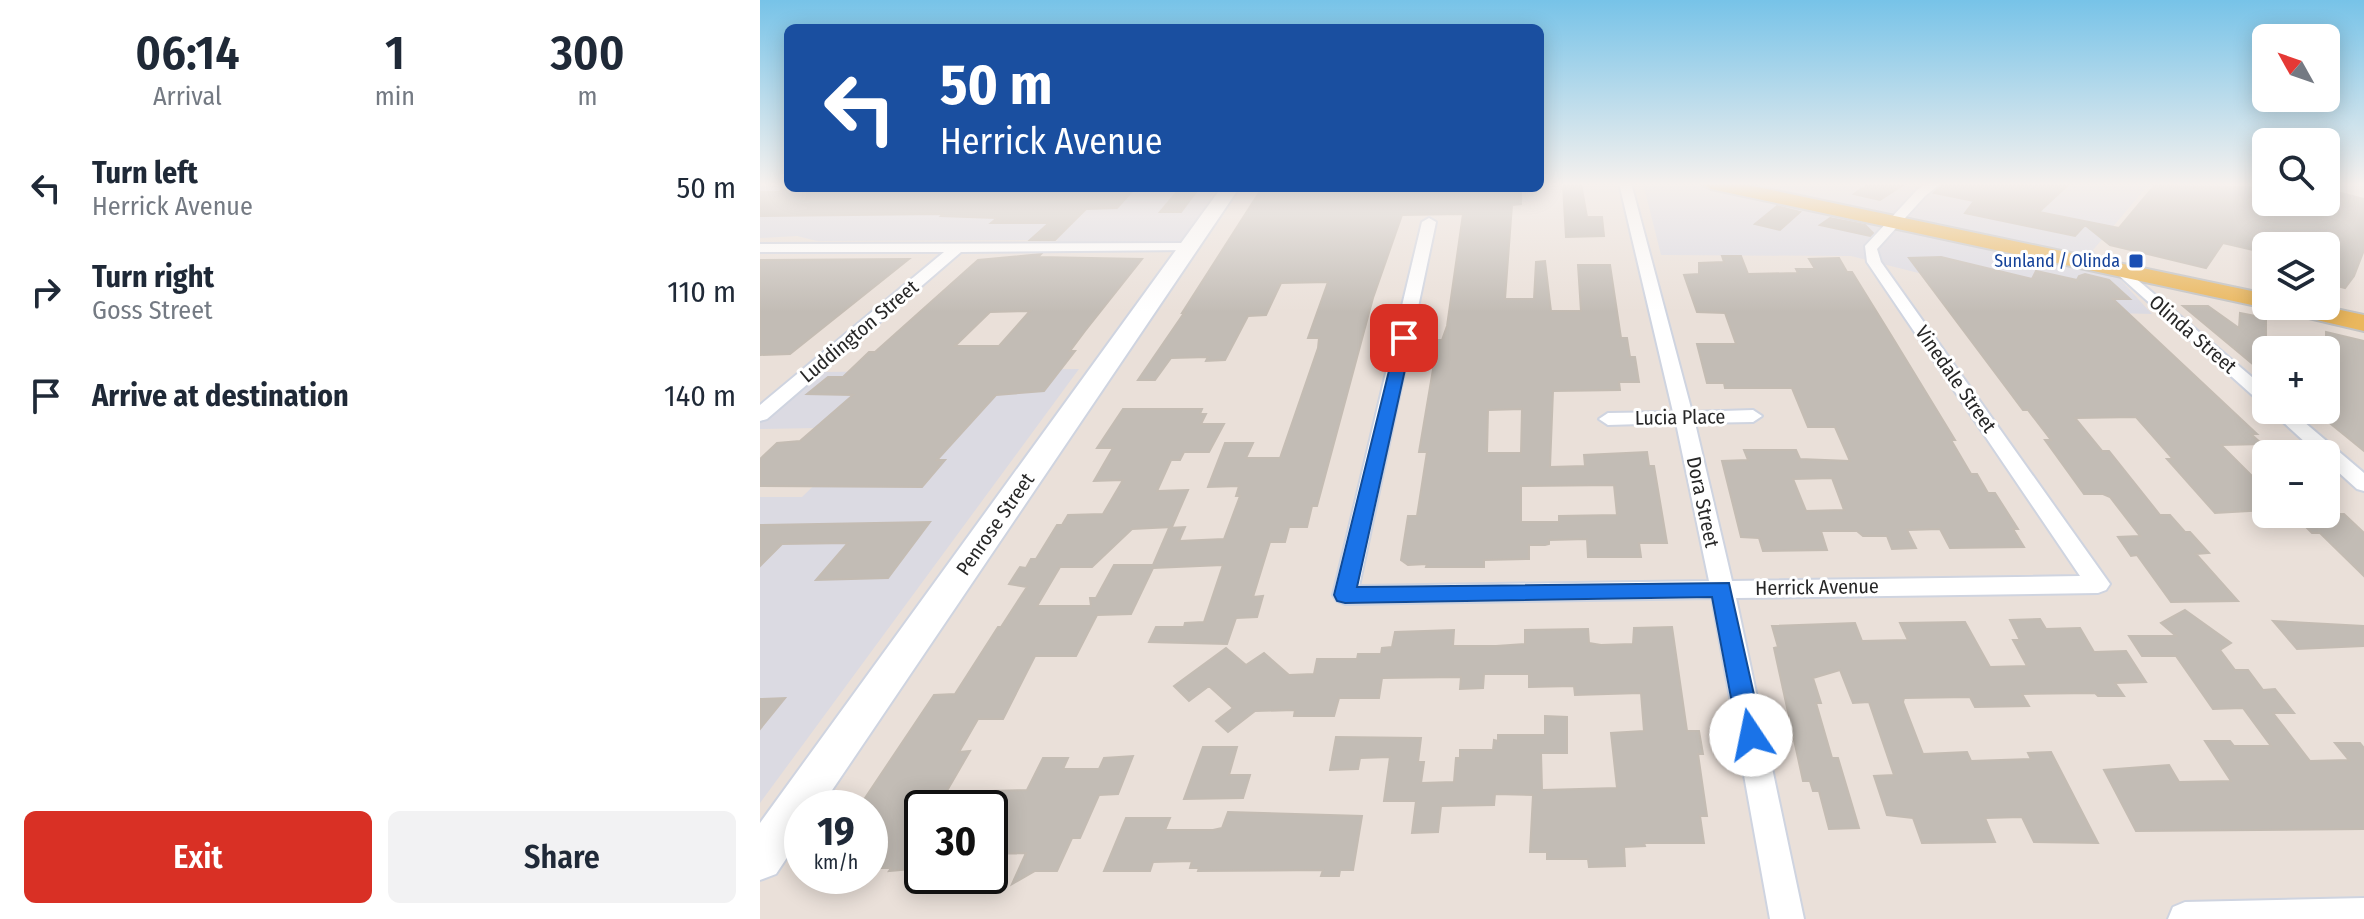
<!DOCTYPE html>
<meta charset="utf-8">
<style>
:root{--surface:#fff;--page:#f2f2f3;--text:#1f2937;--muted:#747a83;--accent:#d93025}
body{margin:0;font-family:"Fira Sans Condensed",sans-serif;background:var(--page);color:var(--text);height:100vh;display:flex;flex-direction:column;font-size:30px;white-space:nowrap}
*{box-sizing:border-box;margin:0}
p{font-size:26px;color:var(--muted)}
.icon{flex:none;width:44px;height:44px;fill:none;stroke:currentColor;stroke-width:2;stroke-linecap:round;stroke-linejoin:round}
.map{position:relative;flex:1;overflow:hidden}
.sheet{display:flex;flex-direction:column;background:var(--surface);width:760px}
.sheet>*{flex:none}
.banner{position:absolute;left:24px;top:24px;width:760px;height:168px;border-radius:12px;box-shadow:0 4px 20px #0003;background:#1a4fa0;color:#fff;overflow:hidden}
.needle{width:52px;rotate:310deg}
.fabs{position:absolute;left:1492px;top:24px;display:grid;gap:16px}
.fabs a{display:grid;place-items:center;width:88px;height:88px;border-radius:12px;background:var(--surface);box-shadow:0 4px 20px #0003;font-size:40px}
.speed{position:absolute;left:24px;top:790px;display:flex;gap:16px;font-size:40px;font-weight:700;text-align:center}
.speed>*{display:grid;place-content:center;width:104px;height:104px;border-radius:50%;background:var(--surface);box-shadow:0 4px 20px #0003;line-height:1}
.speed small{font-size:20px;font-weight:400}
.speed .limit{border:4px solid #111;border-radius:12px;background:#fff;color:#111}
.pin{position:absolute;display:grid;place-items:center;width:68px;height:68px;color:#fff;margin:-34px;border-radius:16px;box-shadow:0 4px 12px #0006}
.me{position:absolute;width:88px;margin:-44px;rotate:349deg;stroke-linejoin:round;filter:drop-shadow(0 0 6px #0008)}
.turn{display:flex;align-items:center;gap:28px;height:168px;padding:0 24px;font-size:36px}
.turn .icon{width:104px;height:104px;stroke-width:2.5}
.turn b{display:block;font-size:56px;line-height:68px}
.eta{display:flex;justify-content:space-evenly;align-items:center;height:136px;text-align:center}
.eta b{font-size:48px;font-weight:600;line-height:56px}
.action{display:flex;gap:16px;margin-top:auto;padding:16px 24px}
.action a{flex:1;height:92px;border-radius:12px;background:var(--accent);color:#fff;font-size:32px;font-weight:600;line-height:92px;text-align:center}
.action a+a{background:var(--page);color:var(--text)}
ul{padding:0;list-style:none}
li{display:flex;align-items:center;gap:24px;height:104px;padding:0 24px}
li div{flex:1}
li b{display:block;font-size:30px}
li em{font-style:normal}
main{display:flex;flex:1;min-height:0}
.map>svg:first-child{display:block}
.industrial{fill:#dbdae2}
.building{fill:#c2bcb5;stroke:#c4bcb3;stroke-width:2;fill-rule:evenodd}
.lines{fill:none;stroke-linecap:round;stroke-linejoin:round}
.street-casing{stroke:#cfd4e0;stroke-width:4}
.secondary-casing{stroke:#cfd4e0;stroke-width:4}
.primary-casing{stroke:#c3c3c3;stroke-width:4}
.street{fill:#fff;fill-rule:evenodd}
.secondary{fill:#fff;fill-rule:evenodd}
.primary{fill:#eab75d;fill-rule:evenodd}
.route{fill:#1a73e8;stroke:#114b97;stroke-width:2}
.transit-dot{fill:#1a4fb4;stroke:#fff;stroke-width:3}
.labels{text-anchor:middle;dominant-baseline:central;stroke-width:6;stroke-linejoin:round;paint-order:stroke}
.far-transit-label{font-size:18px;fill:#164399;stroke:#fff;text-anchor:end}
.street-label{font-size:20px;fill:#272727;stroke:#fff}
</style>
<main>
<section class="sheet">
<div class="eta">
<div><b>06:14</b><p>Arrival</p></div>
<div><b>1</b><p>min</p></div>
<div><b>300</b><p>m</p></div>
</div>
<ul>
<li><svg class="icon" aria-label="left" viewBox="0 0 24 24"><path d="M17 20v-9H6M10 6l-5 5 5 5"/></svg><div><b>Turn left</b><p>Herrick Avenue</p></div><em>50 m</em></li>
<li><svg class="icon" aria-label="right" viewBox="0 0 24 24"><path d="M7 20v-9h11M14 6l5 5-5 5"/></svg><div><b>Turn right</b><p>Goss Street</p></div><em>110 m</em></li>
<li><svg class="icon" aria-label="arrive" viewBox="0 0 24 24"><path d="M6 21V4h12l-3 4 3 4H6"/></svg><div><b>Arrive at destination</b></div><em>140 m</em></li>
</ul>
<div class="action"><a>Exit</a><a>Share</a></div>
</section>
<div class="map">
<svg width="1604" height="919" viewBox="0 0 1604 919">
<rect width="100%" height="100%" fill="#eae0d9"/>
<path class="industrial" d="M0,183H28V188H456L428,238L418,244L293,245L298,240L57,241L37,236L0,238Z
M883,183H1390L1333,250L1392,314L1314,312L1091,256L901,255Z
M319,369L0,803V497H42L114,427L0,429V423L63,372Z"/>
<path class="building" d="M1110,183H1146L1120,200L1094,194Z
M1184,183H1310L1279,212L1359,228L1394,186L1490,187L1506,198V202H1566V189L1604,199V250L1594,276L1585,288L1566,283V246L1506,239V253L1463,243L1446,268L1350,245L1325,225L1315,236L1205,213L1214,201L1174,193Z
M821,184L827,217H842L844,236L806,237L803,186Z
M26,188H375L357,208L326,209L295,240H270L289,223H231L237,218L181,216L183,214L0,216V192H19Z
M420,188H439L421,212H400Z
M502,188H761V204L752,205L745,299H774L776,262L785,261L791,311H821L818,265H850L861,338H867L870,357H875L879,382H859L860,390L793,391L790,467L825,466L824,455L887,452L889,466H894L907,543H879L881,557H828L827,539L789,540V544L785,545H769V559L724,560V567H666L667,564L648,565L641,560L648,516H657L667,452H659L678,340H682L687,326L703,214L642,215L613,298L557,506H552L547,527H529L525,542H510L493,597L503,596L497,617L476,618L467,644L389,642L396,627H424L425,623L444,622L463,565L393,568L371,614L337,615L316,656H275L243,719H218L199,752L210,751L177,808H162V868L129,871L131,868H110V808H101V804L174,695L195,694L238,627H241L267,587L249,584L260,567L266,568L271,559H276L297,525H302L308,515L343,514L363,480L334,481L353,448H337L363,409H442L440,414H446L441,424H464L449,452H424L420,460H411L397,491L428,490L412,527L372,529L332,567H300L277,606H331L330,598H336L354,565H393L409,528L425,527L419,541L464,539L480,496H476L479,486L448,487L465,443H493L486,458H520L558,348L559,338H548L568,282L521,283L506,315L488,316L465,360L446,361L448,357L411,358L395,380H378L424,313H422ZM762,409L761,453H727L728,410ZM854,485L857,515L799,516V522H761V486Z
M1017,206L1040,212L1020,230L995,224Z
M1070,218L1105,225L1113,233L1110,236L1060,225Z
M281,254L278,257L382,259L325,331L310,351H315L284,391L236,395L177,460H185L162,487L0,486V459L17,443L40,441L93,395L47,394L68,377H83L109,352H115L218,260ZM270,311L239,346H195L230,312Z
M962,256H981L988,274L1038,273L1036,269H1055L1049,259L1079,258L1087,272H1092L1131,335L1195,440H1191L1211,474H1217L1228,493H1235L1258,529H1253L1264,547L1190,548L1180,529L1147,530L1156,548L1132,549L1127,536H1103L1097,531H1061L1067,550L1003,551L999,538L981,537L962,461L988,460L984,450H1036L1040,459L1090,461L1075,427H1048L1032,388H965L964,383H947L937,344H976L965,313L937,312L924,275L939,274V263L964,262ZM1072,478L1084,510L1046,511L1033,479Z
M1181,257L1272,279L1276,271L1317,280L1319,276L1325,274L1349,280L1370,299H1353L1497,434H1491L1502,444L1461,445L1493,477H1506V510L1455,513L1407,459H1413L1376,417L1315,418L1342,451H1349L1400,515H1410L1425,532H1430L1449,553L1436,554L1478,601L1411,602L1377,555L1371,556L1358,537L1380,536L1350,497L1343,494H1324L1285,440H1291L1268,410H1263L1149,258Z
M149,259L30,354L0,355V260Z
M1423,306H1448L1479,328L1480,313L1506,318V375Z
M1566,332L1604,341V451L1566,420Z
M1584,514L1604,533V576L1560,533H1552L1534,515Z
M170,522L128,578L56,580L88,543L22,544L0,566V525Z
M1425,610L1471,643L1460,650L1475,670H1488L1503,690L1515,689L1534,713H1513L1550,761L1589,760L1575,743H1600L1604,748V829L1376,831L1344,770L1409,765L1419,782L1471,781L1445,741H1470L1474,746H1511L1483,708L1453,709L1416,656H1382L1369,636H1416L1401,623Z
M1280,619L1286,629L1320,628L1334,652L1366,651L1386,682L1355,683L1364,696H1338L1335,693L1262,694L1269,706L1215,707L1210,697L1144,698L1143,702L1163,754L1207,752L1211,761L1271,759L1268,753L1291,752L1338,843L1274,842L1262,817L1225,818L1235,842L1162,843L1153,818L1127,815L1114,776L1134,775L1109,702L1093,703L1080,670L1053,678L1061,703H1056L1072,758H1078L1099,828L1069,829L1059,791H1053L1050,781H1043L1014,648L1018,647L1012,626L1095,623L1102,641L1148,640L1140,623L1205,622L1230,667L1267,666L1253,640H1260L1250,620Z
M1513,621L1604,626V646L1537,649Z
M912,627L927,731H939L943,754H938L947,816H940L944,843H884L885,846L864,847L865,866L829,867L828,859H787V852H770L773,795L735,794L734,805L681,806L678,832L652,833L656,801H624L630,757L600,758L598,769L570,770L576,737L661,738L658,762H664L661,783L694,782L696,758H700V750H733L734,740L738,741V735H785V716L807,717V753H781L782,790L857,788L851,733L884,731L881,693L815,695L814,686L769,687V674H724L723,688L700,689L701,677L622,678L619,698H579L574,716H534L535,710L495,711L468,732L456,721L473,708L449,686L429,701L414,686L466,648L486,665L504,653L529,675L554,674L557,659H597L598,654H621L622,648L632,647L635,632L694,630L693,646H736L765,644V630L828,629L829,643L841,645L873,644L874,628Z
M25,698L0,729V699Z
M443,747H477L469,775H490L483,798L424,799Z
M373,756L358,794L339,795L320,838H312L297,871H275L252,884L266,853L230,854V808H224L232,791L267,790L283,758H308L303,769H339L344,758Z
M468,812L602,816L593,870H580L579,876H561L563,870L438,871L439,868H430L432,861L393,862L390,871H344L366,818H410L405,830H453L462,828Z"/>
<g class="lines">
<g class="street-casing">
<path id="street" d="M859,183H871L932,412L993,410L1002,416L993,422L935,423L972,581L1320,576L1107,262L1105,246L1157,190L1167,183H1181L1165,196L1117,249L1121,262L1350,584L1346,590L1338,593L976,598L1044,919H1010L952,598L585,604L577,601L573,595L662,222L669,218L676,222L599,586L949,581L916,423L848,425L839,419L848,413L913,412Z
M430,243L435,244V250L201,252L7,419L0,421V405L184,252H0V244Z
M1360,265L1506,389V403L1500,402L1355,272V266Z
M1510,410H1530L1604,473V491L1597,489L1566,461V454H1558Z
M1604,898V919H1408L1413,907L1425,902Z"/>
</g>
<g class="secondary-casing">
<path id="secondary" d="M461,188H479L60,808H42V835L16,874L0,880V823Z"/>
</g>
<g class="primary-casing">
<path id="primary" d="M941,183H978L1506,294V306H1515L1506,308L951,189Z
M1516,306H1562L1604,315V331L1519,311Z"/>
</g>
<use href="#street" class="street"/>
<use href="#secondary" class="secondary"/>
<use href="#primary" class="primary"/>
</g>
<linearGradient id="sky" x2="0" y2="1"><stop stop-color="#77c3e8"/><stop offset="0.59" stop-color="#f6f1ee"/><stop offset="1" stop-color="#f6f1ee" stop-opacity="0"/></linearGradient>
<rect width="1604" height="312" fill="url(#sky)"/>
<path class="route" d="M644,333L652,338L597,587L969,583L1003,735L1000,742L991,746L982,742L978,735L952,597L585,603L577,601L574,595L637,338Z"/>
<rect class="transit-dot" x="1368" y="253" width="16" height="16" rx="4"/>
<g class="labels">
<g class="far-transit-label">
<text x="1360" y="261">Sunland / Olinda</text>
</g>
<g class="street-label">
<text transform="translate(99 331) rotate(-40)">Luddington Street</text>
<text transform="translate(1433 334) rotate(41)">Olinda Street</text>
<text transform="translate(1196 379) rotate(55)">Vinedale Street</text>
<text transform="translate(920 417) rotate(-1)">Lucia Place</text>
<text transform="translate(943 502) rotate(78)">Dora Street</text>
<text transform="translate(235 524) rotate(-55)">Penrose Street</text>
<text transform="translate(1057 587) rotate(-1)">Herrick Avenue</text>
</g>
</g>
</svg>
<div class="fabs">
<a><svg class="needle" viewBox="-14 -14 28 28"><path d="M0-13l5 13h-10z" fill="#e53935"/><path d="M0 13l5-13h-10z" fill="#747a83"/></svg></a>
<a><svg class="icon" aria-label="search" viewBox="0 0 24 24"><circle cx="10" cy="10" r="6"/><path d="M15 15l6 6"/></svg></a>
<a><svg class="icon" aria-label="layers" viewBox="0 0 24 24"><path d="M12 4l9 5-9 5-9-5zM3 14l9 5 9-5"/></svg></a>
<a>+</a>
<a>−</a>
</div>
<div class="speed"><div>19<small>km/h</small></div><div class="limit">30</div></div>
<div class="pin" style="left:644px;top:338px;background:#d93025"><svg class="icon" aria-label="arrive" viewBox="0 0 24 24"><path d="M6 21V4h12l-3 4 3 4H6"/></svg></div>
<svg class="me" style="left:991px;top:735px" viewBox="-20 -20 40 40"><circle r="19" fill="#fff"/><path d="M0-13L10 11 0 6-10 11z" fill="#1a73e8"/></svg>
<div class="banner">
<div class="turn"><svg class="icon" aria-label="left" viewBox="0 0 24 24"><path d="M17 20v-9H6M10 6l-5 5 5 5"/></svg><div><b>50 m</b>Herrick Avenue</div></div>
</div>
</div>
</main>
